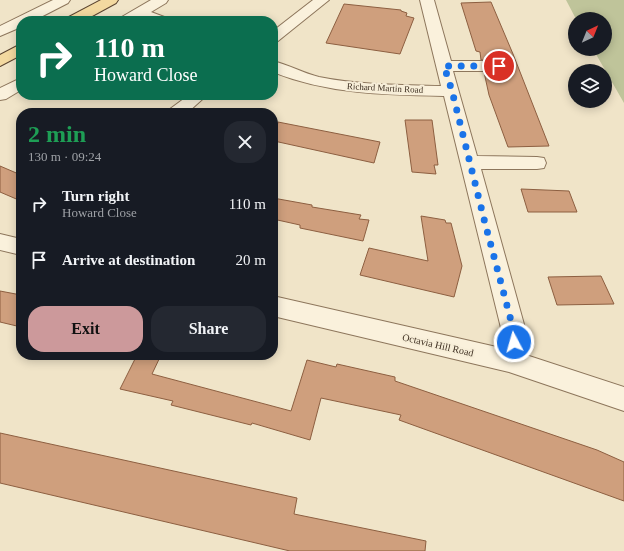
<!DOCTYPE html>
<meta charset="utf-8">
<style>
:root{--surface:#171b24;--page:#242831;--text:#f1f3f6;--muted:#9ea1a6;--accent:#cc999b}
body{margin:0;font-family:Georgia,serif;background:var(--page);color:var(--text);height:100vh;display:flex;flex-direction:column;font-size:15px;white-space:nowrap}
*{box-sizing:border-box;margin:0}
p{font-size:13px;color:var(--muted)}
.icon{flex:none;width:22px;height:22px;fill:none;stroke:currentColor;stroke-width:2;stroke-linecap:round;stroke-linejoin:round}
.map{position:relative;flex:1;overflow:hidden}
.panel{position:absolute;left:16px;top:108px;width:262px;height:252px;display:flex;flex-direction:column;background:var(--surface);border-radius:16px;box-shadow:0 2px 10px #0003}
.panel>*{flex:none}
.guide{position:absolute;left:16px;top:16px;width:262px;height:84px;border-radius:16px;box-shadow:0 2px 10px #0003;background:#0b6e4f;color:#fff;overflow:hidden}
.needle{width:26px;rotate:43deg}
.tools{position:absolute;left:568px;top:12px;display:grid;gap:8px}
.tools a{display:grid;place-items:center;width:44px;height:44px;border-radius:50%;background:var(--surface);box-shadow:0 2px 10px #0003;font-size:20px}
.pin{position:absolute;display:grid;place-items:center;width:34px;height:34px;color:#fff;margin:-17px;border:2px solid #fff;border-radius:50%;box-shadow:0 1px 4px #0007}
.me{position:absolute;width:44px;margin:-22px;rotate:354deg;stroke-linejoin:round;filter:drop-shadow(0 0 3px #0008)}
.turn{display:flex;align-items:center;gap:14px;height:84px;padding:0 12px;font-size:18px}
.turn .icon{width:52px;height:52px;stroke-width:2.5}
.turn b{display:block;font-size:28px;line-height:34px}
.round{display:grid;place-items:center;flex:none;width:42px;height:42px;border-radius:16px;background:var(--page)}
.head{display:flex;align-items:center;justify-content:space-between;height:68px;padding:0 12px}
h1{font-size:24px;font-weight:700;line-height:30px;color:#1e9e55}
.button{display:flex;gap:8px;margin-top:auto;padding:8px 12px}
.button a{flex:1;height:46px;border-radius:16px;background:var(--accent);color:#111;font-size:16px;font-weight:700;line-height:46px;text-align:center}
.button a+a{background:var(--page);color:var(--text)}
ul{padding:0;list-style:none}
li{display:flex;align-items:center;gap:12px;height:56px;padding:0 12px}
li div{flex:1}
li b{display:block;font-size:15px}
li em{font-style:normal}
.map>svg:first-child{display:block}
.cemetery{fill:#bfc49a}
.building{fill:#cf9f7d;stroke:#8d5f41}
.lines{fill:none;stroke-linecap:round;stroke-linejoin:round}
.minor-casing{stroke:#8d765c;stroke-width:2}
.major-casing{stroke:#5b4430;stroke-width:2}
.minor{fill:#faf1dc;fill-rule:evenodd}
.major{fill:#f3d9a0;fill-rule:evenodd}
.route{stroke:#1a73e8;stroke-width:7;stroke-dasharray:0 12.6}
.labels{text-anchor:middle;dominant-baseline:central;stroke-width:4;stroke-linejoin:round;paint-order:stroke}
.far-street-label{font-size:9px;fill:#3d2e20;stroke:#f7eed8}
.street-label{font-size:10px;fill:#3d2e20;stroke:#f7eed8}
</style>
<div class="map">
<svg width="624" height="551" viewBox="0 0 624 551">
<rect width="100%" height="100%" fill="#f0e4c8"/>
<path class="cemetery" d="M566,0H624V103L593,49H605V19H576Z"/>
<path class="building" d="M491,2L513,54L549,146L508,147L489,95L484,72H499L506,70L508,65L505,62L499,60H481L480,52L476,51L461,3Z
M344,4L401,10V11L407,13L406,16L414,18L400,54L326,43Z
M405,120H432L438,165H434L436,174L412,172Z
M278,122L380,142L374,163L274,141Z
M0,166L21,175V201L0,192Z
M521,189L569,191L577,212H528Z
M273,198L312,205V207L361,215L359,219L369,220L363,241L300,228V225L273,219Z
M421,216L445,220L446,223H451L462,266L454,297L360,275L369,248L428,261Z
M601,276L614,304L557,305L548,277Z
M0,291L21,295V327L0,322Z
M137,355H161L152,374L291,411L307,360L336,367L337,364L395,377V381L597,450L624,462V501L399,420L401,415L321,398L310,440L252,423L251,425L171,405L173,401L120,389Z
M0,433L297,498L294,514L426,541L425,551H290L0,483Z"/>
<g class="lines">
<g class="minor-casing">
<path id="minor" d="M53,0H70L68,3L33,21H21V27L0,36V26Z
M151,0H168L166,3L151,12L167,18L169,21H150L141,17L135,21H118L120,18Z
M313,0H329L278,41L273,42V31Z
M420,0H434L451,61H499L505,63L507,66L505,69L499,71H453L477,156L537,157L544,158L546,163L544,168L537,169H481L525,328L526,343L523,354L624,387V411L509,372L273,316V296L501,348L502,343L501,328L444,96C385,95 328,94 273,72V61C289,65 303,73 319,77C359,85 401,85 441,86Z
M21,78V90L6,99L0,100V88Z
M189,95H207L187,113H167L170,109Z
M0,234L21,239V255L0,250Z"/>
</g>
<g class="major-casing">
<path id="major" d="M101,0H118L116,3L83,21H65L67,18Z
M21,44V55L0,66V55Z"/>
</g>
<use href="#minor" class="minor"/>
<use href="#major" class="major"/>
</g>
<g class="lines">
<path class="route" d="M499,66H444L452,91L485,223L513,328L514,342"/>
</g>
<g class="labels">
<g class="far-street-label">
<text transform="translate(385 88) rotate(3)">Richard Martin Road</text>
</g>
<g class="street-label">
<text transform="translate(438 345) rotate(13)">Octavia Hill Road</text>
</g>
</g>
</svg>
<div class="tools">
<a><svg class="needle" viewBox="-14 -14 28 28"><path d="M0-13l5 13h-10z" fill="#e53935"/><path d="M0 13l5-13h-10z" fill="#9ea1a6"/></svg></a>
<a><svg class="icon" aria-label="layers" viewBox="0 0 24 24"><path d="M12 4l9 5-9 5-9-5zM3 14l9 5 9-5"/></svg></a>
</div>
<div class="pin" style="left:499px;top:66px;background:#d93025"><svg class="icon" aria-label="arrive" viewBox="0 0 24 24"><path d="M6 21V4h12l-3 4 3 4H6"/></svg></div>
<svg class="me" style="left:514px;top:342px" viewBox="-20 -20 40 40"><circle r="17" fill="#1a73e8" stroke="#fff" stroke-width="3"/><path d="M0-11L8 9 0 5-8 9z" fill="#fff"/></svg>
<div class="guide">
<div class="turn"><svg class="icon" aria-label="right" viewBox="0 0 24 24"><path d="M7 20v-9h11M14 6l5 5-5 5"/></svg><div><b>110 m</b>Howard Close</div></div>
</div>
<section class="panel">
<div class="head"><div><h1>2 min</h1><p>130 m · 09:24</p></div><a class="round"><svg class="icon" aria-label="close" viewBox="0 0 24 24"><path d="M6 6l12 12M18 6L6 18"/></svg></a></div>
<ul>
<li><svg class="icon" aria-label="right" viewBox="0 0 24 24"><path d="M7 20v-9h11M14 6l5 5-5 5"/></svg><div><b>Turn right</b><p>Howard Close</p></div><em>110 m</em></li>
<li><svg class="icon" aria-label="arrive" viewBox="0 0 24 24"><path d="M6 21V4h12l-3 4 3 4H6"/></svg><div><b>Arrive at destination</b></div><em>20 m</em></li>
</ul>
<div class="button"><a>Exit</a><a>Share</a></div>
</section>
</div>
